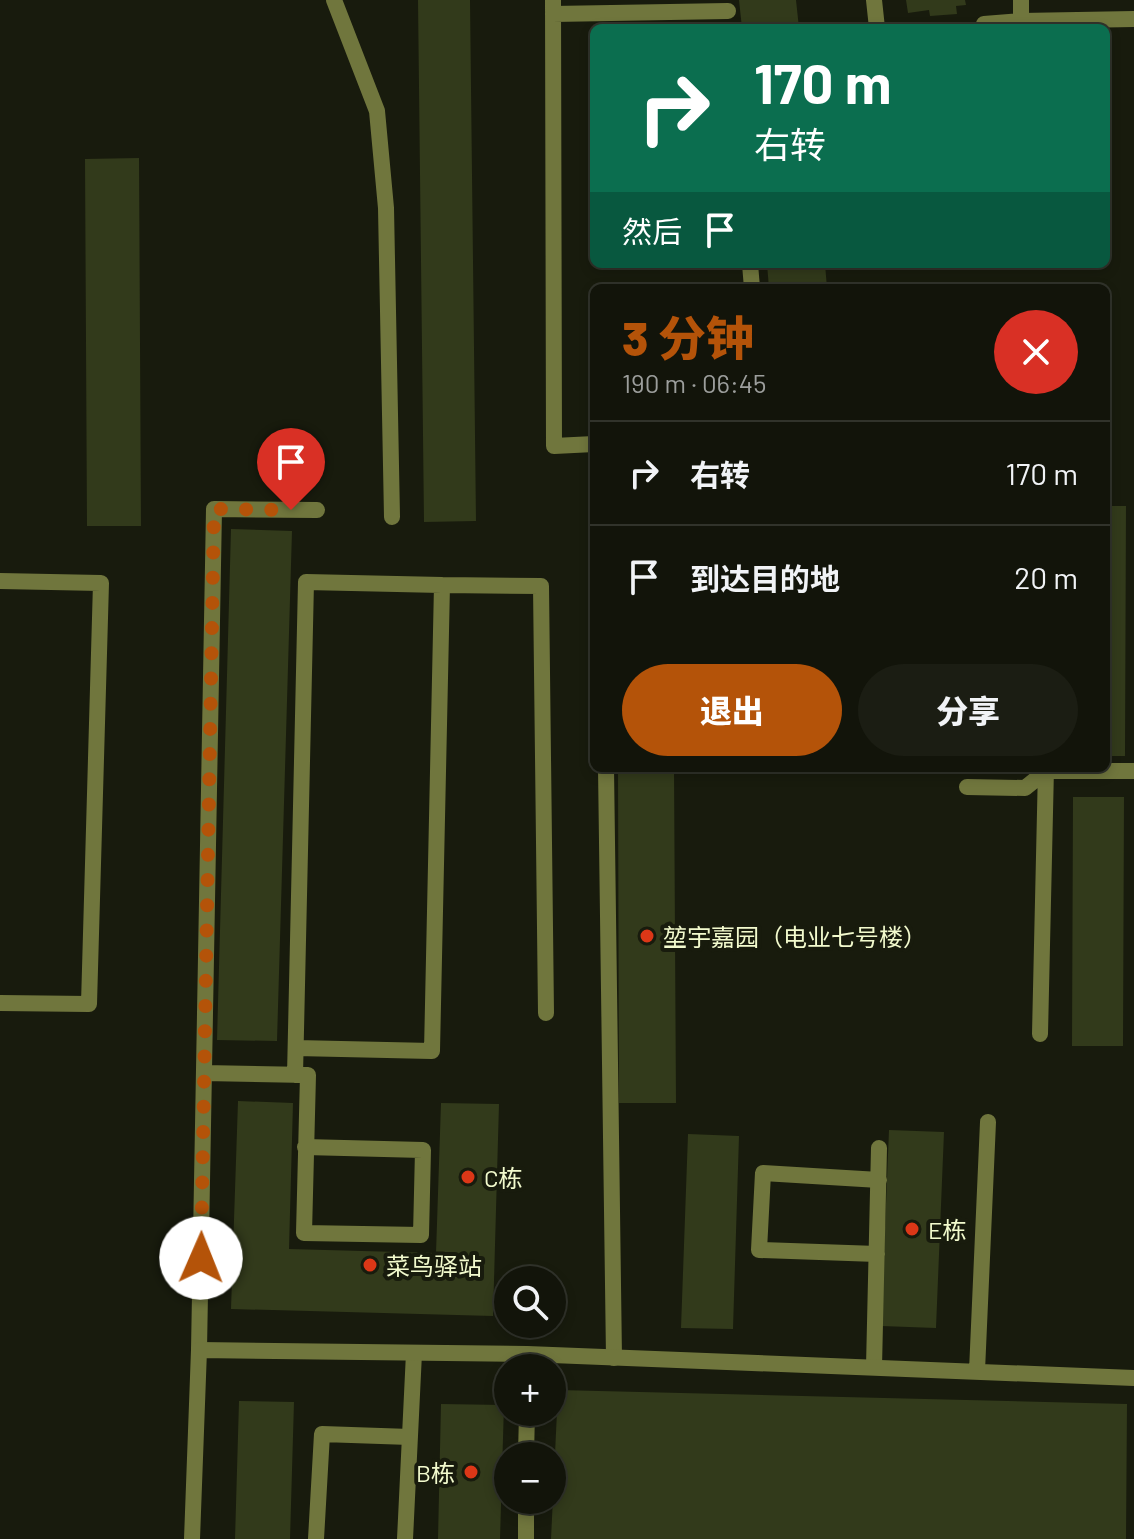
<!DOCTYPE html>
<html lang="zh">
<meta charset="utf-8">
<style>
:root{--surface:#12140a;--page:#1b1d13;--text:#f1f3f6;--muted:#9c9e9c;--line:#31332b;--accent:#b45309}
body{margin:0;font-family:Barlow,"Noto Sans SC",sans-serif;background:var(--page);color:var(--text);height:100vh;display:flex;flex-direction:column;font-size:30px;white-space:nowrap}
*{box-sizing:border-box;margin:0}
p{font-size:26px;color:var(--muted)}
.icon{flex:none;width:44px;height:44px;fill:none;stroke:currentColor;stroke-width:2;stroke-linecap:round;stroke-linejoin:round}
.map{position:relative;flex:1;overflow:hidden}
.drawer{position:absolute;left:590px;top:284px;width:520px;height:488px;display:flex;flex-direction:column;background:var(--surface);border-radius:12px;box-shadow:0 4px 12px #0003,0 0 0 2px var(--line)}
.drawer>*{flex:none}
.banner{position:absolute;left:590px;top:24px;width:520px;height:244px;border-radius:12px;box-shadow:0 4px 12px #0003,0 0 0 2px var(--line);background:#0b6e4f;color:#fff;overflow:hidden}
.buttons{position:absolute;left:494px;top:1266px;display:grid;gap:16px}
.buttons a{display:grid;place-items:center;width:72px;height:72px;border-radius:50%;background:var(--surface);box-shadow:0 4px 12px #0003,0 0 0 2px var(--line);font-size:40px}
.pin{position:absolute;display:grid;place-items:center;width:68px;height:68px;color:#fff;margin:-82px -34px;border-radius:50% 50% 50% 0;rotate:-45deg;box-shadow:0 0 8px #0007}
.pin .icon{rotate:45deg}
.me{position:absolute;width:88px;margin:-44px;rotate:1deg;stroke-linejoin:round;filter:drop-shadow(0 0 6px #0008)}
.turn{display:flex;align-items:center;gap:28px;height:168px;padding:0 32px;font-size:36px}
.turn .icon{width:104px;height:104px;stroke-width:2.5}
.turn b{display:block;font-size:56px;line-height:68px}
.then{display:flex;align-items:center;height:76px;padding:0 32px;background:#0003;gap:16px;font-size:30px}
.round{display:grid;place-items:center;flex:none;width:84px;height:84px;border-radius:42px;background:var(--page)}
.headline{display:flex;align-items:center;justify-content:space-between;height:136px;padding:0 32px}
h1{font-size:48px;font-weight:800;line-height:60px;color:var(--accent)}
.button{display:flex;gap:16px;margin-top:auto;padding:16px 32px}
.button a{flex:1;height:92px;border-radius:48px;background:var(--accent);color:#fff;font-size:32px;font-weight:800;line-height:92px;text-align:center}
.button a+a{background:var(--page);color:var(--text)}
ul{padding:0;list-style:none}
li{display:flex;align-items:center;gap:24px;height:104px;padding:0 32px;border-top:2px solid var(--line)}
li div{flex:1}
li b{display:block;font-size:30px}
li em{font-style:normal}
.map>svg:first-child{display:block}
.building{fill:#323a1b}
.lines{fill:none;stroke-linecap:round;stroke-linejoin:round}
.lane{stroke:#70763d;stroke-width:16}
.street{stroke:#70763d;stroke-width:16}
.route{stroke:#b45309;stroke-width:14;stroke-dasharray:0 25.2}
.poi-dot{fill:#dc3717;stroke:#181b0d;stroke-width:3}
.labels{text-anchor:middle;dominant-baseline:central;stroke-width:8;stroke-linejoin:round;paint-order:stroke}
.poi-label{font-size:24px;fill:#f2facd;stroke:#181b0d;text-anchor:start}
</style>
<div class="map">
<svg width="1134" height="1539" viewBox="0 0 1134 1539">
<rect width="100%" height="100%" fill="#181b0d"/>
<path class="building" d="M418,0H470L476,521L424,522Z
M739,0H796L799,28H742Z
M906,0H965L966,5L956,6L957,14L930,16L929,10L908,13Z
M139,158L141,526H87L85,159Z
M767,264H825L827,288H769Z
M1106,506H1126L1125,756H1106Z
M231,529L292,531L277,1041L217,1040Z
M618,768H674L676,1103H619Z
M1073,797H1124L1123,1046H1072Z
M238,1101L293,1103L289,1249L436,1253L441,1103L499,1104L493,1316L231,1309Z
M889,1130L944,1132L936,1328L881,1326Z
M688,1134L739,1136L733,1329L681,1328Z
M558,1390L1127,1404L1126,1539H551Z
M239,1401L294,1402L290,1539H235Z
M441,1404L504,1405L500,1539H438Z"/>
<g class="lines">
<path class="lane" d="M334,0L377,111L386,208L392,517
M553,0L554,446L594,444
M874,0L877,28
M1021,0V21L1134,19
M553,14L728,11
M984,28V24L1021,21
M750,264L752,288
M0,581L101,583L89,1004L0,1003
M442,585L541,586L546,1013
M606,768L614,1358
M967,787L1025,788L1046,771H1134
M1040,1034L1046,768
M204,1073L308,1075L304,1233L421,1235L423,1150L305,1147
M295,1075L306,582L442,585L432,1051L296,1048
M877,1254L759,1250L763,1173L879,1180
M199,1350L214,509L317,510
M874,1367L879,1148
M316,1539L322,1434L410,1437
M405,1539L414,1353"/>
<path class="street" d="M977,1371L988,1122
M526,1456L527,1412
M192,1539L199,1350L527,1354L1134,1378
M526,1539V1500"/>
</g>
<g class="lines">
<path class="route" d="M201,1258L214,509L291,510"/>
</g>
<g class="poi-dot">
<circle cx="647" cy="936" r="8"/>
<circle cx="468" cy="1177" r="8"/>
<circle cx="912" cy="1229" r="8"/>
<circle cx="370" cy="1265" r="8"/>
<circle cx="471" cy="1472" r="8"/>
</g>
<g class="labels">
<g class="poi-label">
<text x="663" y="936">堃宇嘉园（电业七号楼）</text>
<text x="484" y="1177">C栋</text>
<text x="928" y="1229">E栋</text>
<text x="386" y="1265">菜鸟驿站</text>
<text x="455" y="1472" text-anchor="end">B栋</text>
</g>
</g>
</svg>
<div class="buttons">
<a><svg class="icon" aria-label="search" viewBox="0 0 24 24"><circle cx="10" cy="10" r="6"/><path d="M15 15l6 6"/></svg></a>
<a>+</a>
<a>−</a>
</div>
<div class="pin" style="left:291px;top:510px;background:#d93025"><svg class="icon" aria-label="arrive" viewBox="0 0 24 24"><path d="M6 21V4h12l-3 4 3 4H6"/></svg></div>
<svg class="me" style="left:201px;top:1258px" viewBox="-20 -20 40 40"><circle r="19" fill="#fff"/><path d="M0-13L10 11 0 6-10 11z" fill="#b45309"/></svg>
<div class="banner">
<div class="turn"><svg class="icon" aria-label="right" viewBox="0 0 24 24"><path d="M7 20v-9h11M14 6l5 5-5 5"/></svg><div><b>170 m</b>右转</div></div>
<div class="then">然后<svg class="icon" aria-label="arrive" viewBox="0 0 24 24"><path d="M6 21V4h12l-3 4 3 4H6"/></svg></div>
</div>
<section class="drawer">
<div class="headline"><div><h1>3 分钟</h1><p>190 m · 06:45</p></div><a class="round" style="background:#d93025;color:#fff"><svg class="icon" aria-label="close" viewBox="0 0 24 24"><path d="M6 6l12 12M18 6L6 18"/></svg></a></div>
<ul>
<li><svg class="icon" aria-label="right" viewBox="0 0 24 24"><path d="M7 20v-9h11M14 6l5 5-5 5"/></svg><div><b>右转</b></div><em>170 m</em></li>
<li><svg class="icon" aria-label="arrive" viewBox="0 0 24 24"><path d="M6 21V4h12l-3 4 3 4H6"/></svg><div><b>到达目的地</b></div><em>20 m</em></li>
</ul>
<div class="button"><a>退出</a><a>分享</a></div>
</section>
</div>
